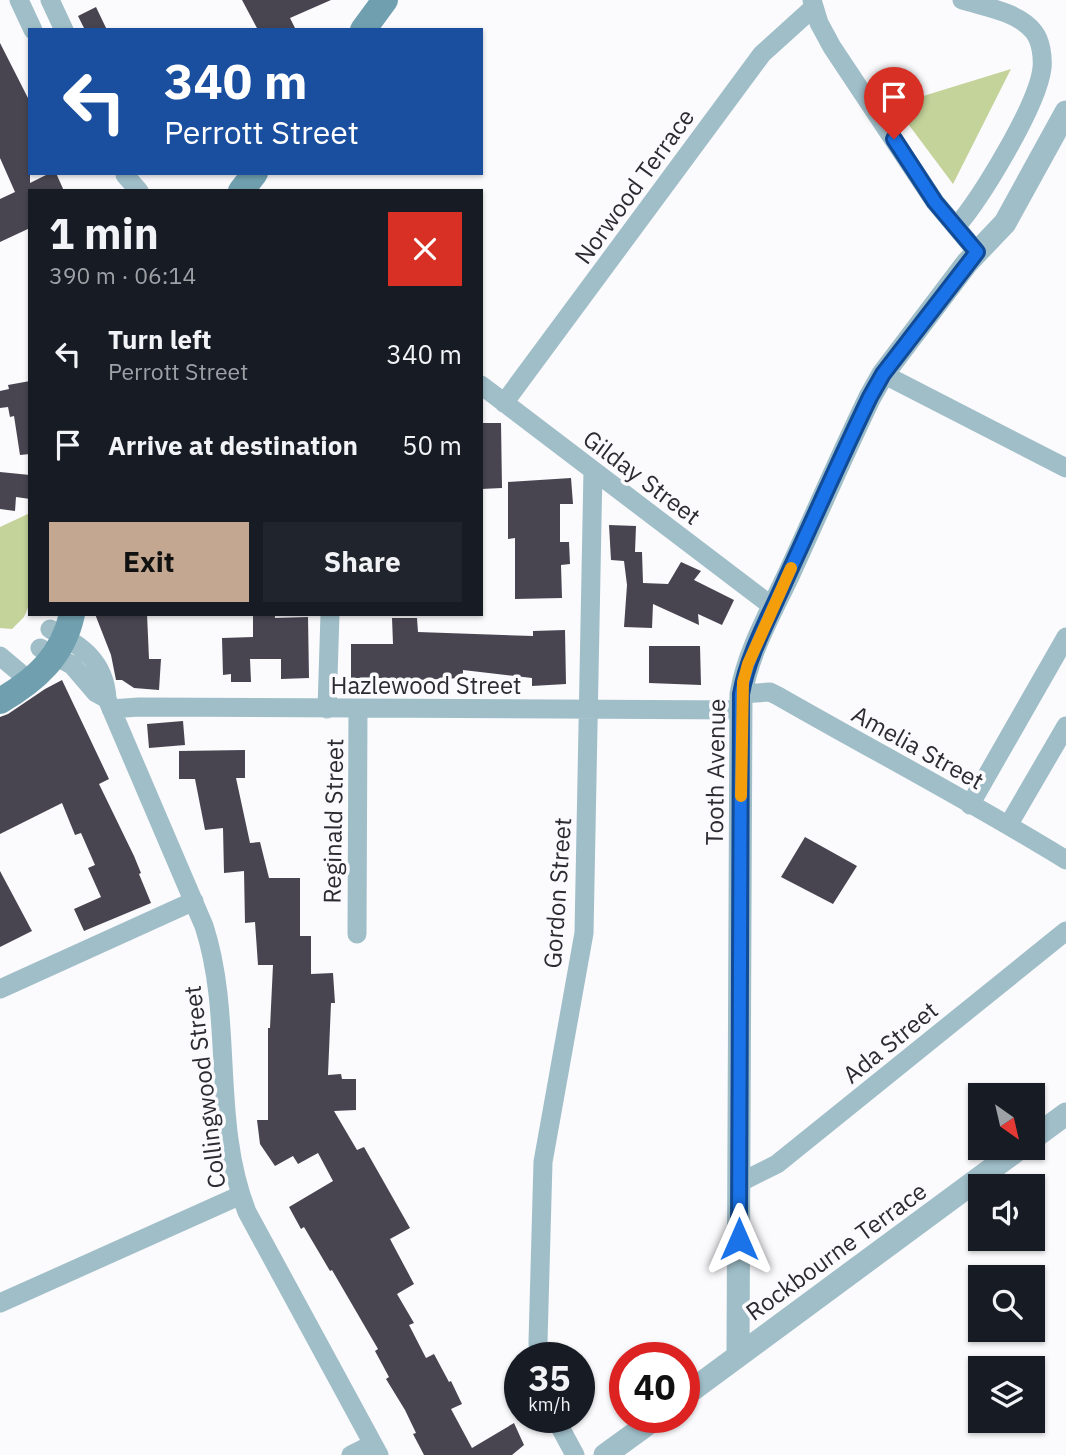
<!DOCTYPE html>
<meta charset="utf-8">
<style>
:root{--surface:#171b24;--page:#20242c;--text:#f1f3f6;--muted:#9ea1a6;--accent:#c3a790}
body{margin:0;font-family:"IBM Plex Sans",sans-serif;background:var(--page);color:var(--text);height:100vh;display:flex;flex-direction:column;font-size:26px;white-space:nowrap}
*{box-sizing:border-box;margin:0}
p{font-size:23px;color:var(--muted)}
.icon{flex:none;width:38px;height:38px;fill:none;stroke:currentColor;stroke-width:2;stroke-linecap:round;stroke-linejoin:round}
.map{position:relative;flex:1;overflow:hidden}
.side{position:absolute;left:28px;top:189px;width:455px;height:427px;display:flex;flex-direction:column;background:var(--surface);border-radius:0px;box-shadow:0 2px 5px #0004}
.side>*{flex:none}
.banner{position:absolute;left:28px;top:28px;width:455px;height:147px;border-radius:0px;box-shadow:0 2px 5px #0004;background:#1a4fa0;color:#fff;overflow:hidden}
.needle{width:46px;rotate:146deg}
.buttons{position:absolute;left:968px;top:1083px;display:grid;gap:14px}
.buttons a{display:grid;place-items:center;width:77px;height:77px;border-radius:0px;background:var(--surface);box-shadow:0 2px 5px #0004;font-size:35px}
.speed{position:absolute;left:504px;top:1342px;display:flex;gap:14px;font-size:35px;font-weight:700;text-align:center}
.speed>*{display:grid;place-content:center;width:91px;height:91px;border-radius:50%;background:var(--surface);box-shadow:0 2px 5px #0004;line-height:1}
.speed small{font-size:18px;font-weight:400}
.speed .limit{border:10px solid #d22;background:#fff;color:#111}
.pin{position:absolute;display:grid;place-items:center;width:60px;height:60px;color:#fff;margin:-72px -30px;border-radius:50% 50% 50% 0;rotate:-45deg;box-shadow:0 0 7px #0007}
.pin .icon{rotate:45deg}
.me{position:absolute;width:77px;margin:-38px;rotate:0deg;stroke-linejoin:round;filter:drop-shadow(0 0 5px #0008)}
.turn{display:flex;align-items:center;gap:24px;height:147px;padding:0 21px;font-size:32px}
.turn .icon{width:91px;height:91px;stroke-width:2.5}
.turn b{display:block;font-size:49px;line-height:60px}
.round{display:grid;place-items:center;flex:none;width:74px;height:74px;border-radius:0px;background:var(--page)}
.summary{display:flex;align-items:center;justify-content:space-between;height:119px;padding:0 21px}
h1{font-size:42px;font-weight:700;line-height:52px}
.primary-button{display:flex;gap:14px;margin-top:auto;padding:14px 21px}
.primary-button a{flex:1;height:80px;border-radius:0px;background:var(--accent);color:#111;font-size:28px;font-weight:700;line-height:80px;text-align:center}
.primary-button a+a{background:var(--page);color:var(--text)}
ul{padding:0;list-style:none}
li{display:flex;align-items:center;gap:21px;height:91px;padding:0 21px}
li div{flex:1}
li b{display:block;font-size:26px}
li em{font-style:normal}
.map>svg:first-child{display:block}
.green{fill:#c4d39a}
.building{fill:#484551}
.lines{fill:none;stroke-linecap:round;stroke-linejoin:round}
.minor{stroke:#9fbec8;stroke-width:19}
.tertiary{stroke:#9fbec8;stroke-width:23}
.secondary{stroke:#70a0af;stroke-width:26}
.route-casing{stroke:#114b97;stroke-width:18}
.route{stroke:#1a73e8;stroke-width:12}
.slow{stroke:#f59e0b;stroke-width:12}
.labels{text-anchor:middle;dominant-baseline:central;stroke-width:7;stroke-linejoin:round;paint-order:stroke}
.street-label{font-size:24px;fill:#2d2b31;stroke:#fbfafd}
</style>
<div class="map">
<svg width="1066" height="1455" viewBox="0 0 1066 1455">
<rect width="100%" height="100%" fill="#fbfafd"/>
<path class="green" d="M1011,69L953,184L894,105Z
M30,513V603L24,617L12,629L0,628V527Z"/>
<path class="building" d="M242,0H331L290,18L296,30H258Z
M96,7L107,30H85L78,16Z
M0,43L30,102V183L50,173H56L64,191H30V228L0,242V199L15,192L0,158Z
M30,381V454L20,455L14,416L10,417L8,407L0,408V391L9,389L8,385Z
M481,423H501L502,488L481,489Z
M0,472L30,475V499L16,497L15,511L0,509Z
M571,478L573,504H560V542H569L570,564L561,565L562,598L515,599V538L508,539V482Z
M609,525L636,526L635,552H642L643,583L668,584L681,562L701,571L694,580L734,600L722,625L698,614L699,625L653,604L652,628L624,627L627,585L624,561L611,560Z
M95,614H147L149,659H161L159,690L134,688L122,680H116L111,655Z
M253,614H275V618L308,617L309,678L281,679V659H250L251,682H231V674L223,675L222,638L253,637Z
M392,618H417L418,632L533,636V631L565,630L566,684L532,686V678L463,670V678L418,680V687L393,688V678H351V644H393Z
M649,646H700L701,685L649,683Z
M62,680L109,779L99,784L134,856L141,873L139,874L151,903L84,931L74,909L101,897L88,868L95,865L81,833L75,835L62,803L0,834V717L8,714L45,689Z
M183,721L185,745L149,748L147,724Z
M245,750V778H236L250,843L260,842L269,878H300V936H311V974L333,973L335,1003H331L328,1075L341,1074L342,1079H356V1110L334,1111L357,1150L364,1147L410,1228L390,1239L414,1284L397,1294L414,1323L409,1325L426,1358L434,1354L449,1382L451,1381L462,1404L451,1409L472,1448L514,1423L524,1445L512,1455H424L413,1434L416,1433L405,1410L386,1379L389,1377L375,1351L378,1349L332,1270L330,1271L304,1227L301,1229L289,1207L333,1181L318,1153L298,1164L293,1156L275,1166L260,1144L257,1120H268V1028H270L273,965H258L255,922L245,923L244,871L224,873L223,828L205,830L195,779H179V751Z
M805,837L857,866L833,904L781,877Z
M0,871L32,931L0,947Z"/>
<g class="lines">
<path class="minor" d="M19,0L33,30
M50,0L64,30
M812,0L819,23L832,47L935,202L977,252
M125,175L139,191
M956,227C981,198 1038,105 1042,68C1043,57 1041,41 1034,32C1019,12 985,7 962,0
M883,374L1066,468
M481,385L773,607
M504,403L762,54L814,7
M50,629C81,645 105,661 107,699L204,926C234,1018 211,1121 247,1212L379,1455
M40,648L72,665L96,693L107,699
M0,656L19,672L26,685
M741,694L770,692L778,696C874,751 972,802 1066,860
M111,709L139,707L742,710
M327,709L330,614
M970,805L1066,637
M1009,824L1066,726
M357,934L358,709
M0,989L194,901
M739,1183L777,1164L1066,931
M0,1303L241,1195
M539,1358L538,1342L543,1162L584,933L593,470
M555,1418L575,1455
M351,1455L373,1444"/>
<path class="tertiary" d="M1032,1139L1066,1114
M738,1355L741,694C748,652 771,612 789,574C816,515 842,455 870,397L883,374L967,263L1005,223L1066,112
M684,1396L1020,1148
M605,1455L656,1418"/>
<path class="secondary" d="M363,30L385,0
M241,191L255,173
M0,701C36,680 63,656 72,614"/>
</g>
<g class="lines">
<g class="route-casing">
<path id="route" d="M739,1239L741,694C748,654 770,616 786,579C814,518 841,457 870,397L883,374L977,252L935,202L894,139"/>
</g>
<use href="#route" class="route"/>
<path class="slow" d="M741,796L743,682L748,664L791,568"/>
</g>
<g class="labels">
<g class="street-label">
<text transform="translate(634 186) rotate(-54)">Norwood Terrace</text>
<text transform="translate(642 477) rotate(37)">Gilday Street</text>
<text x="426" y="685">Hazlewood Street</text>
<text transform="translate(918 747) rotate(29)">Amelia Street</text>
<text transform="translate(715 772) rotate(-89)">Tooth Avenue</text>
<text transform="translate(333 821) rotate(-89)">Reginald Street</text>
<text transform="translate(557 893) rotate(-86)">Gordon Street</text>
<text transform="translate(890 1042) rotate(-39)">Ada Street</text>
<text transform="translate(204 1087) rotate(-97)">Collingwood Street</text>
<text transform="translate(836 1251) rotate(-36)">Rockbourne Terrace</text>
</g>
</g>
</svg>
<div class="buttons">
<a><svg class="needle" viewBox="-14 -14 28 28"><path d="M0-13l5 13h-10z" fill="#e53935"/><path d="M0 13l5-13h-10z" fill="#9ea1a6"/></svg></a>
<a><svg class="icon" aria-label="sound" viewBox="0 0 24 24"><path d="M4 9h4l5-4v14l-5-4H4zM17 9q2 3 0 6"/></svg></a>
<a><svg class="icon" aria-label="search" viewBox="0 0 24 24"><circle cx="10" cy="10" r="6"/><path d="M15 15l6 6"/></svg></a>
<a><svg class="icon" aria-label="layers" viewBox="0 0 24 24"><path d="M12 4l9 5-9 5-9-5zM3 14l9 5 9-5"/></svg></a>
</div>
<div class="speed"><div>35<small>km/h</small></div><div class="limit">40</div></div>
<div class="pin" style="left:894px;top:139px;background:#d93025"><svg class="icon" aria-label="arrive" viewBox="0 0 24 24"><path d="M6 21V4h12l-3 4 3 4H6"/></svg></div>
<svg class="me" style="left:739px;top:1239px" viewBox="-20 -20 40 40"><path d="M0-17L14 15 0 8-14 15z" fill="#1a73e8" stroke="#fff" stroke-width="4"/></svg>
<div class="banner">
<div class="turn"><svg class="icon" aria-label="left" viewBox="0 0 24 24"><path d="M17 20v-9H6M10 6l-5 5 5 5"/></svg><div><b>340 m</b>Perrott Street</div></div>
</div>
<section class="side">
<div class="summary"><div><h1>1 min</h1><p>390 m · 06:14</p></div><a class="round" style="background:#d93025;color:#fff"><svg class="icon" aria-label="close" viewBox="0 0 24 24"><path d="M6 6l12 12M18 6L6 18"/></svg></a></div>
<ul>
<li><svg class="icon" aria-label="left" viewBox="0 0 24 24"><path d="M17 20v-9H6M10 6l-5 5 5 5"/></svg><div><b>Turn left</b><p>Perrott Street</p></div><em>340 m</em></li>
<li><svg class="icon" aria-label="arrive" viewBox="0 0 24 24"><path d="M6 21V4h12l-3 4 3 4H6"/></svg><div><b>Arrive at destination</b></div><em>50 m</em></li>
</ul>
<div class="primary-button"><a>Exit</a><a>Share</a></div>
</section>
</div>
